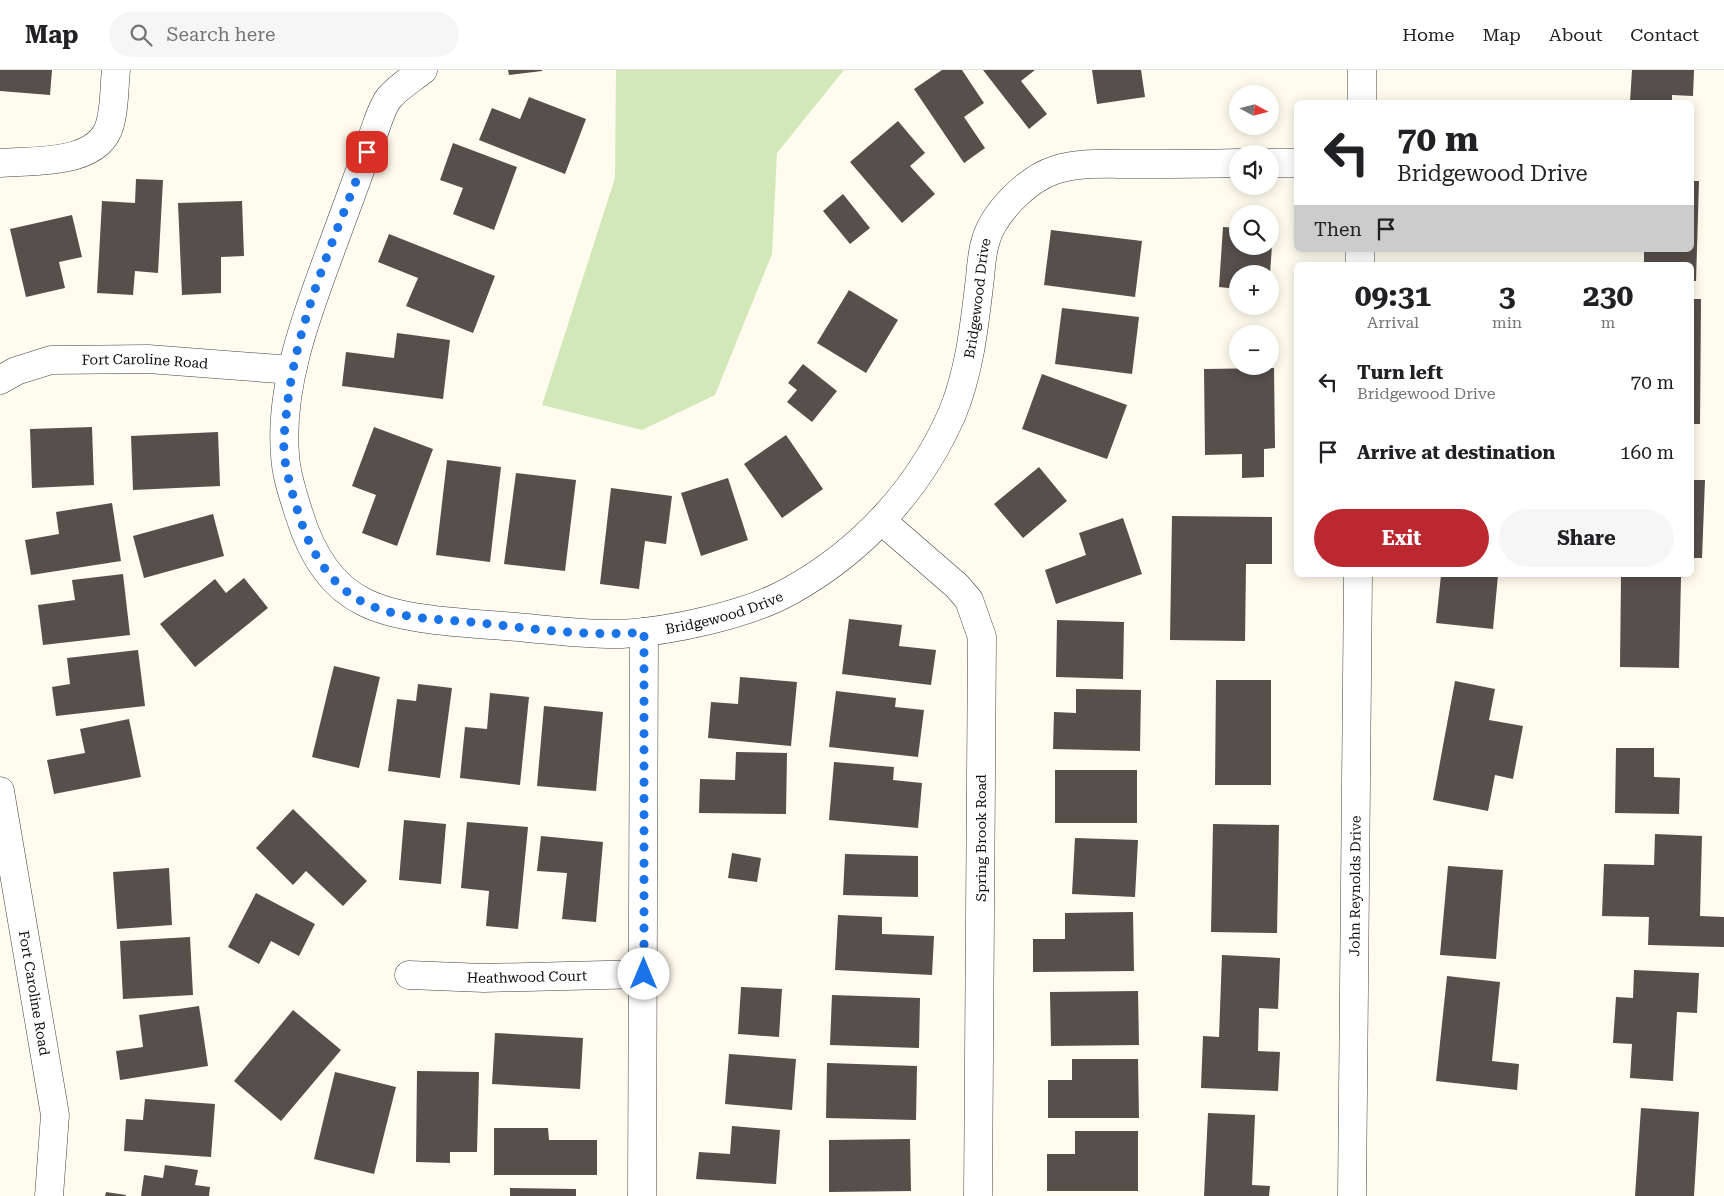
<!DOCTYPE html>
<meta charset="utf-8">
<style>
:root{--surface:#fff;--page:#f6f6f6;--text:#202124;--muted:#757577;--line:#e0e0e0;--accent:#bb2830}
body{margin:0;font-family:"Roboto Serif",serif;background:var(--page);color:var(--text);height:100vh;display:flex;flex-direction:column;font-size:19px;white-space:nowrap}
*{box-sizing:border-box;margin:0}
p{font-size:16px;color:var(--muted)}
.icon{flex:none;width:28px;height:28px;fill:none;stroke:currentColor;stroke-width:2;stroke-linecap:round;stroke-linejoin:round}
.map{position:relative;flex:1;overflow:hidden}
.panel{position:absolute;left:1294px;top:192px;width:400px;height:315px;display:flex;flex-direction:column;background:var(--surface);border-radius:8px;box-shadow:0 2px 12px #0003}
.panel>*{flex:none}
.top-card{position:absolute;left:1294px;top:30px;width:400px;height:152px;border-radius:8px;box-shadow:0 2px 12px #0003;background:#fff;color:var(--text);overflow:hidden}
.needle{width:32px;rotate:97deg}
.fabs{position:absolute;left:1229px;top:15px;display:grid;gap:10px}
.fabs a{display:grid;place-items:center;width:50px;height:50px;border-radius:50%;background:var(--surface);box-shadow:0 2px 12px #0003;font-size:25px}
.pin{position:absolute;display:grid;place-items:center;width:42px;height:42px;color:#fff;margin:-21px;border-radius:10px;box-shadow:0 2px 8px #0006}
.me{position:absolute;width:55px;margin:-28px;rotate:0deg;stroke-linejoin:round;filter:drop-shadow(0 0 4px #0008)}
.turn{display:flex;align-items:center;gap:18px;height:105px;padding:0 20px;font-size:22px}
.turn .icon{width:65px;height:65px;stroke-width:2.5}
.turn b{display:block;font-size:35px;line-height:42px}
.then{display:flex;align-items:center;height:48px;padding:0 20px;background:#0003;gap:10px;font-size:19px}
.eta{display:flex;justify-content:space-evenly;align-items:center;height:85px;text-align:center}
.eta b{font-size:30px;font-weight:700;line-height:35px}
.cta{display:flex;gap:10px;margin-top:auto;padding:10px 20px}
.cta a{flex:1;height:58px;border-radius:30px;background:var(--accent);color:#fff;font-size:20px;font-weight:700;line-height:58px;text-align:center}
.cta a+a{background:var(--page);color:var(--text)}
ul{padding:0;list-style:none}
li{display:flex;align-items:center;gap:15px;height:70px;padding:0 20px}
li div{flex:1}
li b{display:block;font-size:19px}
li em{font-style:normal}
header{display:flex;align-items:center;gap:30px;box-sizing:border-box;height:70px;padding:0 25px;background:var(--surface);border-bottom:1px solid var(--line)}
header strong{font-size:24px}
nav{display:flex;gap:28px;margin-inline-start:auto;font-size:18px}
.search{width:350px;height:45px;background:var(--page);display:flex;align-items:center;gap:12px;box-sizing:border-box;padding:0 18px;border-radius:28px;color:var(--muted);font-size:19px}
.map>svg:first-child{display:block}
.green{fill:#d2e8b9}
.building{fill:#564f4a}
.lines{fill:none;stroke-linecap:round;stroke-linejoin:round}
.minor-casing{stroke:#414141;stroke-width:29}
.minor{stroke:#fff;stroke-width:28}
.route{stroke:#1a73e8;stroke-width:9;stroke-dasharray:0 16.2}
.labels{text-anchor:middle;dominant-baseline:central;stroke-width:5;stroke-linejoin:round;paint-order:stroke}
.street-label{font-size:14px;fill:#0e0e0e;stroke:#fff}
</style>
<header>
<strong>Map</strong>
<div class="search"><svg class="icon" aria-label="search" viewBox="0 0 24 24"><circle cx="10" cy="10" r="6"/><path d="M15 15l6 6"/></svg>Search here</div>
<nav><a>Home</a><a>Map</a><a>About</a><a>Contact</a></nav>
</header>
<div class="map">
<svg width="1724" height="1126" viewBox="0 0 1724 1126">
<rect width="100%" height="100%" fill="#fffbee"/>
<path class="green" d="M616,0H844L777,83L772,184L715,325L642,360L542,335L615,108Z"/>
<path class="building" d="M0,0H52L50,25L0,21Z
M508,0H542V1L509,5Z
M942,0H962L984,33L964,47L985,78L964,93L914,19Z
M983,0H1035L1021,11L1047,44L1029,59Z
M1092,0H1141L1145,27L1097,34Z
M1632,0H1694L1693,26L1672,25V32H1630Z
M529,27L586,49L565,104L479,70L492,38L520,49Z
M898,51L925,83L910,96L935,124L902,153L850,92Z
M453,73L517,97L494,160L453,144L463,118L440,110Z
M136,109L163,110L158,203L135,201L133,225L97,223L102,131L135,133Z
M1691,111H1699L1696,211H1691V195H1644V180H1691Z
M843,124L870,158L850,174L823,141Z
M242,131L244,186L221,187V223L182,225L178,133Z
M72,145L82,187L59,192L65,218L26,227L10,159Z
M1223,157L1238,158V176H1270V161H1273L1270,204H1238V219L1219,217Z
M1051,160L1142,171L1135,227L1044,215Z
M389,164L495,206L473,263L406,236L418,208L378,192Z
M849,220L898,250L866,303L817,273Z
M1691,229H1701L1700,354H1691Z
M1062,238L1139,247L1132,304L1055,294Z
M397,263L450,270L443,329L342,316L346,282L394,288Z
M803,294L837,321L812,352L787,332L797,320L788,313Z
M1274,298L1275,378L1264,379V407L1242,408V384L1205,385L1204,299Z
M1042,304L1127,335L1107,389L1022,359Z
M92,357L94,415L32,418L30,359Z
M374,357L433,379L397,476L362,463L376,425L352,416Z
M218,362L220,416L133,420L131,366Z
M786,365L823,419L782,448L744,394Z
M447,390L501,397L490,492L436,485Z
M1039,397L1067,431L1023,468L994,434Z
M516,403L576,410L565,501L504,494Z
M728,408L748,470L701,486L681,423Z
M1691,410H1705L1702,488H1691Z
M611,418L672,426L666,474L645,471L639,519L600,514Z
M112,433L121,491L31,505L25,470L59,464L56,442Z
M213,444L224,486L144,508L133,466Z
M1172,446L1272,447V494H1246L1245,571L1170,570Z
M1123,448L1142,504L1056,534L1045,500L1086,485L1079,463Z
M123,504L130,565L43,575L38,535L75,530L72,510Z
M1441,505H1498L1493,559L1436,553Z
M1621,506L1681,507L1679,598L1620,597Z
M244,508L268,538L195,597L160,554L215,509L226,523Z
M849,549L902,555L899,576L936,580L931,615L842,604Z
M1057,550L1124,552L1123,609L1056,607Z
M138,580L145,636L56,646L52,617L70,614L67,588Z
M334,596L380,607L359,698L312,687Z
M740,607L797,612L791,676L708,668L711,632L738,634Z
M1216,610H1271V715H1215Z
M1455,611L1495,619L1489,650L1523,656L1513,709L1495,705L1488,741L1433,730Z
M418,614L452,618L440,708L388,701L397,629L416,631Z
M1076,619L1141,620L1140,681L1053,679L1054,642L1076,643Z
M836,621L896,628L895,637L924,640L918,687L829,677Z
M490,623L529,627L520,715L460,708L465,657L487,659Z
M544,636L603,642L596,721L537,716Z
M129,649L141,707L54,724L47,690L85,683L80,659Z
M1616,678H1654V707L1680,708L1679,744L1615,743Z
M736,682L787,683L786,744L699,743L700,709L735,710Z
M834,692L894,697L893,710L922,713L918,758L829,750Z
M1055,700H1137V753H1055Z
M293,739L367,811L343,836L306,801L293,815L256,778Z
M404,750L446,754L441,814L399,810Z
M467,752L528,757L518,859L486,856L489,821L461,818Z
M1213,754L1279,755L1277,863L1211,862Z
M1655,764L1702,766L1700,846L1724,847V877L1648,875L1649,847L1602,846L1604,794L1654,795Z
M541,766L603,772L596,852L562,849L567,803L537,801Z
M1075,768L1138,770L1135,827L1072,824Z
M732,783L761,788L757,812L728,808Z
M845,784L918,786V827L843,825Z
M1448,796L1503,800L1496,889L1440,885Z
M169,798L172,855L117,859L113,802Z
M256,823L315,854L299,886L271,871L259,894L228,877Z
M1133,842L1134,901L1033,902V869H1065V843Z
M838,845L882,847V864L934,866L932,905L835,900Z
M190,867L193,925L123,929L120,871Z
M1222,885L1280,888L1278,939L1259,938L1258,981L1280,982L1278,1021L1201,1018L1203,966L1219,967Z
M1634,900L1699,903L1697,943L1677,942L1673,1011L1630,1008L1632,974L1613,973L1616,927L1633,928Z
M1447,906L1500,912L1492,991L1519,994L1517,1020L1436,1011Z
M741,917L782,919L779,967L738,964Z
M1138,921L1139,975L1051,976L1050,922Z
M832,925L920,928L919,978L830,975Z
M199,936L208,996L120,1010L116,981L143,977L139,945Z
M293,940L341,980L281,1051L234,1011Z
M495,963L583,968L580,1019L492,1014Z
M729,984L796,989L792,1040L725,1034Z
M1072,989H1138L1139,1048H1048V1010H1072Z
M827,993L917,996L916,1050L826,1048Z
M417,1001L479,1002L477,1082H450V1093L416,1092Z
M335,1002L396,1017L374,1104L314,1089Z
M145,1029L215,1034L211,1087L124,1081L126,1049L143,1050Z
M1641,1038L1699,1042L1694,1126H1635Z
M1208,1043L1255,1045L1252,1115L1270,1116L1269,1126H1204Z
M732,1056L780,1060L776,1114L696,1109L699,1082L730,1084Z
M494,1058H548L549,1070H597V1105H494Z
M1075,1061H1138V1121H1047V1084H1075Z
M910,1069L911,1121L829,1122V1070Z
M165,1095L198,1100L195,1115L210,1117L209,1126H141L144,1105L163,1108Z
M510,1118L576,1119V1126H510Z
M106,1122L126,1125V1126H105Z"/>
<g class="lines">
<g class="minor-casing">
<g id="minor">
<path id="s1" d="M423,0C412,9 398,17 389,28C381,38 377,55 372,68C359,103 346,139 333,174C309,239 279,314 285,385C286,405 293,425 299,444C310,480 329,515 364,532C405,553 480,553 527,558C558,561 590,565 622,564C671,561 747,545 790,521C862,481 919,419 952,344C969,303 974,259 979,216C981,202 981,187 985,173C992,144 1027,109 1055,100C1080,92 1107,94 1133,94C1168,94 1203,94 1238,93"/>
<path d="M1362,32V0"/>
<path d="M0,93C33,90 99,96 110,54C115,37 114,17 116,0"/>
<path d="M1270,93H1296"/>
<path d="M1360,195V180"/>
<path id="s2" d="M0,310L16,301L51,290L148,289L292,300"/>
<path d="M882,451L957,516L969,530L982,567L978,1126"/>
<path id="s3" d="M0,721L55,1045L49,1126"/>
<path id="s4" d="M409,905L484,908L644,904"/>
<path d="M642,1126L644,562"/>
<path id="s5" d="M1352,1126L1358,505"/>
</g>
</g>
<use href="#minor" class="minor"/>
</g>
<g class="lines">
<path class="route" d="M367,82C337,163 299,244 288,330C286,348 283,366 284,384C287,406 293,427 300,448C311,483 332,518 367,534C402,550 443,549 481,553C535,559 589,567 644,562V904"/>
</g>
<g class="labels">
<g class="street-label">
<text stroke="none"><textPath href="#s1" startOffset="1391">Bridgewood Drive</textPath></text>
<text stroke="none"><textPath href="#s2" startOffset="149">Fort Caroline Road</textPath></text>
<text stroke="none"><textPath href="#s1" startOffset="958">Bridgewood Drive</textPath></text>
<text transform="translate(981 768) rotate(-90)">Spring Brook Road</text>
<text stroke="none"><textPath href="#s5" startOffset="310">John Reynolds Drive</textPath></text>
<text stroke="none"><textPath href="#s4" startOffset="118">Heathwood Court</textPath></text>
<text stroke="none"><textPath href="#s3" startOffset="205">Fort Caroline Road</textPath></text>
</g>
</g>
</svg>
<div class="fabs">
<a><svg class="needle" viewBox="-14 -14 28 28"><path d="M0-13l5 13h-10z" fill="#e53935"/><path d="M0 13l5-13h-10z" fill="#757577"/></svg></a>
<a><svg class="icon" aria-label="sound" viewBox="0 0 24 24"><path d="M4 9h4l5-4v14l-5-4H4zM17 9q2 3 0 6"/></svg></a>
<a><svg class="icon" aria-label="search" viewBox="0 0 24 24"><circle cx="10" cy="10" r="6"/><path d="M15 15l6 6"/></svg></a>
<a>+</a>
<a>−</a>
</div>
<div class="pin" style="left:367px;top:82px;background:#d93025"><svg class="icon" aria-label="arrive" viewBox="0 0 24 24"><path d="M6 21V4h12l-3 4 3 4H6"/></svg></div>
<svg class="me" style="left:644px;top:904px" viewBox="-20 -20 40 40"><circle r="19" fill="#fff"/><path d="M0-13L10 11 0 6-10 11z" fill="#1a73e8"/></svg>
<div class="top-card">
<div class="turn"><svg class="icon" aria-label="left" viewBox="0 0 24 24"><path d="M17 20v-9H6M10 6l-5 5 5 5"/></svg><div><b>70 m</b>Bridgewood Drive</div></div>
<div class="then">Then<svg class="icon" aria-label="arrive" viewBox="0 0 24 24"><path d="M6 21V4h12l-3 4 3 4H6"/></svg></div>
</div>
<section class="panel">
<div class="eta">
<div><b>09:31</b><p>Arrival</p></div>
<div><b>3</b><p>min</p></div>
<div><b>230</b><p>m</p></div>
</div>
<ul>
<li><svg class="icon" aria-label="left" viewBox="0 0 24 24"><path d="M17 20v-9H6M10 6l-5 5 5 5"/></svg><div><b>Turn left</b><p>Bridgewood Drive</p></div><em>70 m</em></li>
<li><svg class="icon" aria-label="arrive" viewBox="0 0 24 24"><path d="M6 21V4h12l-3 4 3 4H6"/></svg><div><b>Arrive at destination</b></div><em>160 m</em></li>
</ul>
<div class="cta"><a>Exit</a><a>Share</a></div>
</section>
</div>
